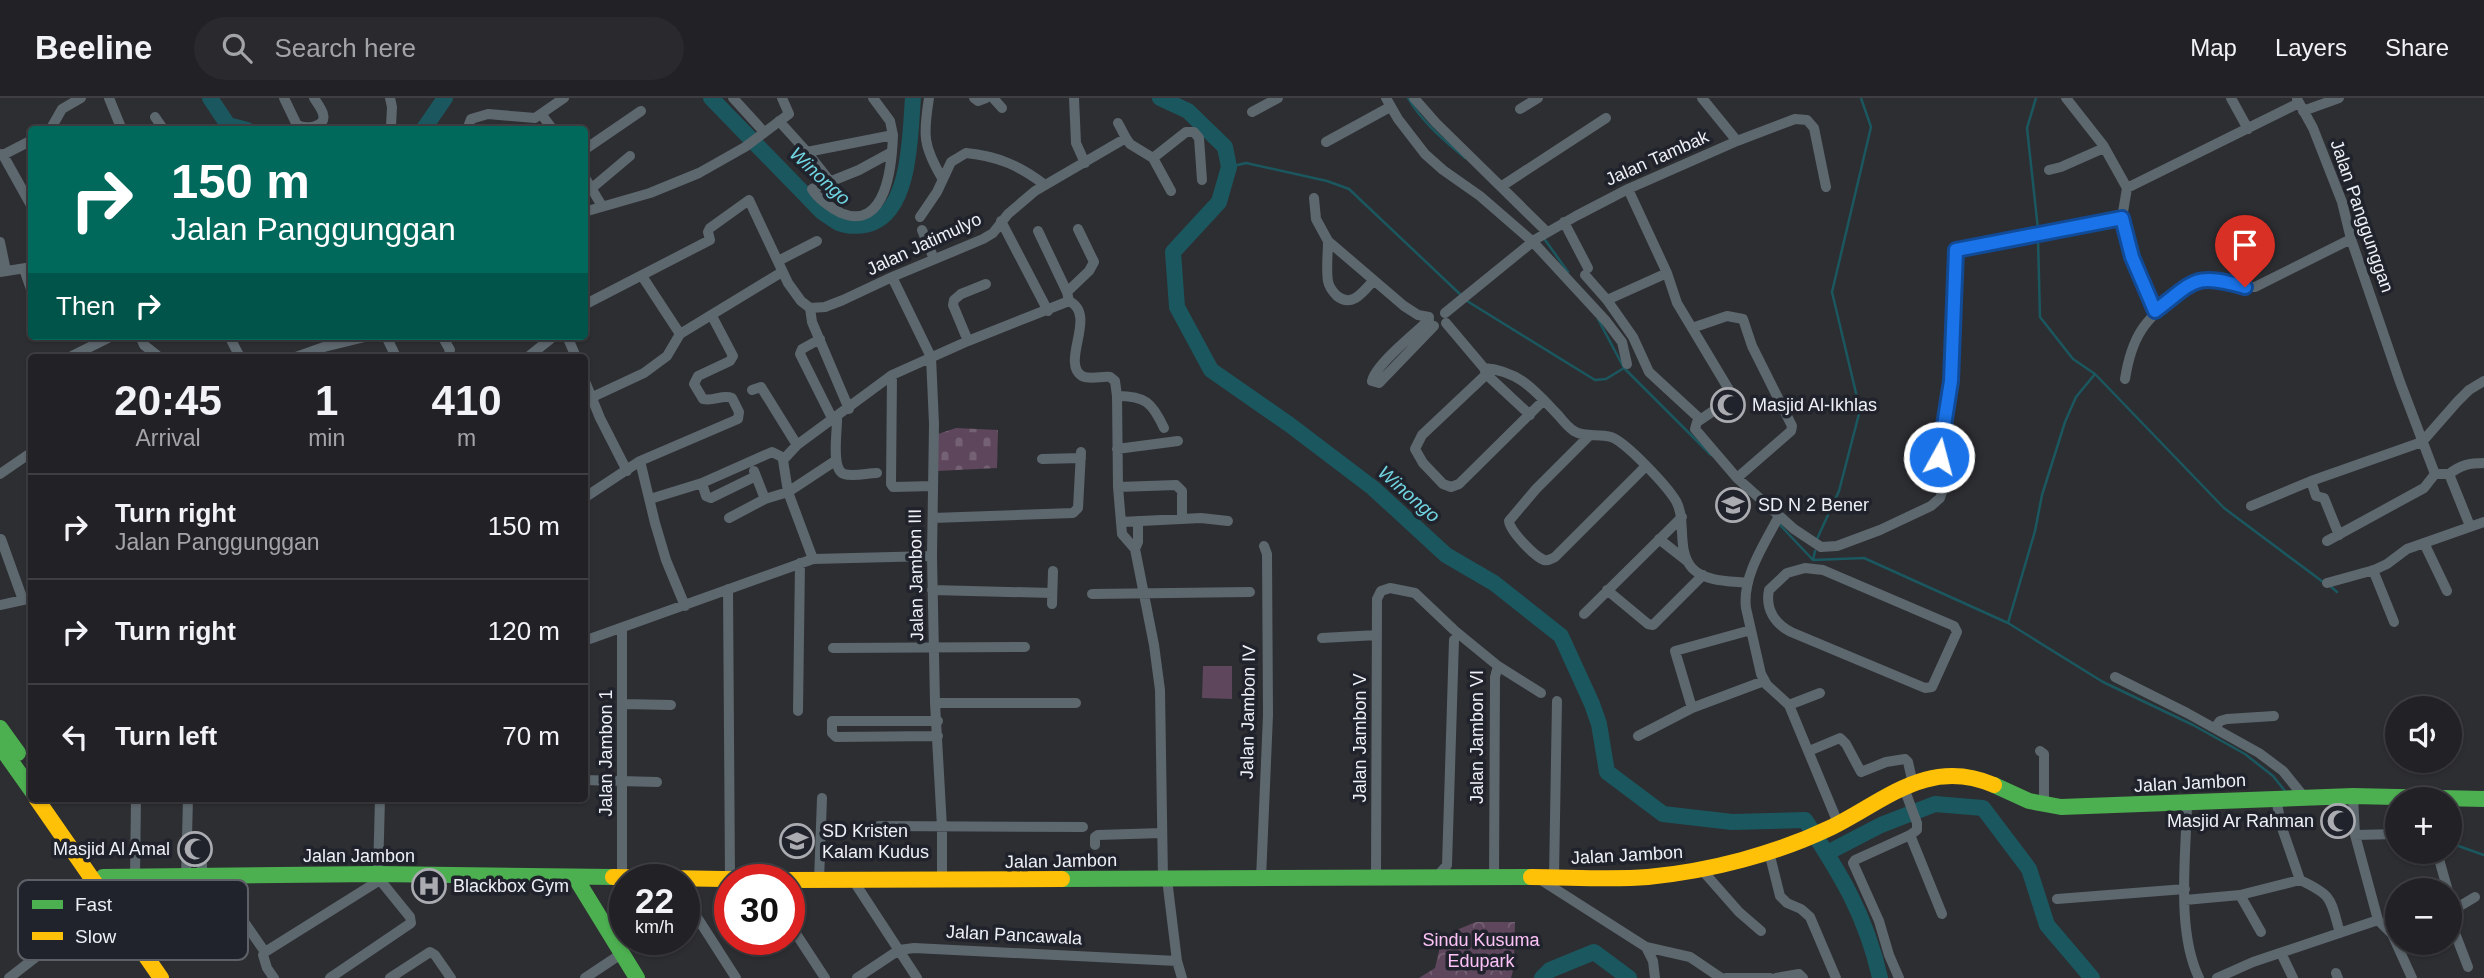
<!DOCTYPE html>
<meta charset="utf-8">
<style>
:root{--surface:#222226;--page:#2a2a2e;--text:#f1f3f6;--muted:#a2a4a7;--line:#3f3f43}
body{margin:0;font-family:Helvetica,sans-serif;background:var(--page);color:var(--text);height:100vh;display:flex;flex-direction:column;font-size:26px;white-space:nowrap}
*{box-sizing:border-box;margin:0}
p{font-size:23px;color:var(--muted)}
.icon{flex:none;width:38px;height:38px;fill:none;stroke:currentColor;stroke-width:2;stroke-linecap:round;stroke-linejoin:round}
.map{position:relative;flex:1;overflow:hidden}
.details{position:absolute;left:28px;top:256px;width:560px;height:448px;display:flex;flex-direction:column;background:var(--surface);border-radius:7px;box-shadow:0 2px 5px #0004,0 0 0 2px var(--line)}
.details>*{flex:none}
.banner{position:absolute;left:28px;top:28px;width:560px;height:214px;border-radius:7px;box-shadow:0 2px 5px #0004,0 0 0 2px var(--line);background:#00695c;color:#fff;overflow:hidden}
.fabs{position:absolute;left:2385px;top:598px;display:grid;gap:14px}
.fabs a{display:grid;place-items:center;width:77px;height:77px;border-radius:50%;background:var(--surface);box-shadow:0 2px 5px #0004,0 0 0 2px var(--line);font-size:35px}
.speed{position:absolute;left:609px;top:766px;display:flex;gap:14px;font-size:35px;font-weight:700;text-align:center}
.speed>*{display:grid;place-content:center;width:91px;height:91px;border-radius:50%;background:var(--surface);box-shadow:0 2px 5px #0004,0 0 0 2px var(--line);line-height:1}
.speed small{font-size:18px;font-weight:400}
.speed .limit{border:10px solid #d22;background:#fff;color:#111}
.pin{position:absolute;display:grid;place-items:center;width:60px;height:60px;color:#fff;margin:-72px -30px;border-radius:50% 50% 50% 0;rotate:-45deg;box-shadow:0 0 7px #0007}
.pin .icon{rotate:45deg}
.me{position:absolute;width:77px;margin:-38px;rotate:7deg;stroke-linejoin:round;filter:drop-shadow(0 0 5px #0008)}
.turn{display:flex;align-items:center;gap:24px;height:147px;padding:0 28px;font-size:32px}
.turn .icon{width:91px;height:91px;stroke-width:2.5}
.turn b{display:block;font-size:49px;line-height:60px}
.then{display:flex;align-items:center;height:66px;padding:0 28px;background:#0003;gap:14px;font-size:26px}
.eta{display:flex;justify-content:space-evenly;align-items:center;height:119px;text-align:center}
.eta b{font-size:42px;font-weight:700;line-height:49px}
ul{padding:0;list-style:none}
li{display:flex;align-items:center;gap:21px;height:105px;padding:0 28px;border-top:2px solid var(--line)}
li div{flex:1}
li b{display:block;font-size:26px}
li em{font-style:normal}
header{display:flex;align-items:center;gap:42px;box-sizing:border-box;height:98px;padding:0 35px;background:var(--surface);border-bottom:2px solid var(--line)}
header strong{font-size:33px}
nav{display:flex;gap:38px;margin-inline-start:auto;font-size:24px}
.search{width:490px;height:63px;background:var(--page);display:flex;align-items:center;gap:18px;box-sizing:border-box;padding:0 24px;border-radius:38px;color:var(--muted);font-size:26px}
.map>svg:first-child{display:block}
.grass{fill:#5e465c}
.forest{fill:url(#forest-crowns)}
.cemetery{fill:url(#cemetery-stones)}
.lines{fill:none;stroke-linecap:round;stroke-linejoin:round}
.stream{stroke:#1b575f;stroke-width:2.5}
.river{stroke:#1b575f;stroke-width:16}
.street{stroke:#5d676e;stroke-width:10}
.fast{stroke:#4caf50;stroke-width:16}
.slow{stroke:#ffc107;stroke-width:16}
.route-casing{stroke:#114b97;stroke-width:18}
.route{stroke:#1a73e8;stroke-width:12}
.labels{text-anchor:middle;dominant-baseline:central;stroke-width:7;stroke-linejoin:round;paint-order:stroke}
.street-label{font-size:18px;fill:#eef0f6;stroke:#20232b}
.poi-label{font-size:18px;fill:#eef0f6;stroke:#20232b;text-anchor:start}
.park-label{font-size:18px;fill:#fdc3f8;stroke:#20232b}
.water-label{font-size:19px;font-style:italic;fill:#70d4e1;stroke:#20232b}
.key{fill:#20232b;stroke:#5e6068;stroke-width:2}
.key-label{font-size:19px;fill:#eef0f6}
</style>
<header>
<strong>Beeline</strong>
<div class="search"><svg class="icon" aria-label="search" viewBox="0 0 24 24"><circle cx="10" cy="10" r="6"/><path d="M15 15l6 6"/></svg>Search here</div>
<nav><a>Map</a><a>Layers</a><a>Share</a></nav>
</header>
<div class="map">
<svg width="2484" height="880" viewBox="0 0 2484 880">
<defs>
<pattern id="forest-crowns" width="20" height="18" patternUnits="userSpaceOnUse" patternTransform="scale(1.75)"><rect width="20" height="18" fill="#5e465c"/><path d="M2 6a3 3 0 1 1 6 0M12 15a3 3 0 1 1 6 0" fill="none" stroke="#756174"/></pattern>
<pattern id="cemetery-stones" width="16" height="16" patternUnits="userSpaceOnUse" patternTransform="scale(1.75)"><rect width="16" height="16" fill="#5e465c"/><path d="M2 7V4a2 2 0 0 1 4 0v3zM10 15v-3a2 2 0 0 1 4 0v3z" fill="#756174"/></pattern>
</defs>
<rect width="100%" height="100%" fill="#2d2e32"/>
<path class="grass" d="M1203,568H1232V601L1202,600Z"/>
<path class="forest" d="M1476,824H1515L1514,869L1511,880H1419L1435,870L1441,844L1459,831Z"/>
<path class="cemetery" d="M956,330L998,332L997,370L937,373L938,336Z"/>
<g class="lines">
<path class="stream" d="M1408,0C1421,23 1445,43 1465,60
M2036,0L2027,30L2038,131
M1229,69L1246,65L1327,83L1349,91L1462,198
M1543,139L1568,174
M2038,141L2040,219L2073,261L2095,276
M1467,203L1595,282L1606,281L1624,270
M1598,221L1624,270L1711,357
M1780,427L1813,462
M1817,441L1839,393L1860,312L1832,194L1871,29L1861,0
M1813,462L1864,460L2008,525L2103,584L2193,627L2245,656L2273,678L2285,693
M1813,462L1815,453
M2329,487L2337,494
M2008,525L2035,433L2042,397L2065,324L2076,299L2095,276L2224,410L2323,484
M2450,745L2484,757"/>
<path class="river" d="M210,0L228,27L247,32
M711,0L821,113C827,117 833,122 839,125C849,129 862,128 872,125C911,110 910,35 913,0
M1160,0L1188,13L1225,49L1229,69L1219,104L1173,154L1177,209L1211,272L1290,327L1373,390L1446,457L1494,485L1561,538L1592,606L1599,626L1607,674L1663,716L1732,724L1805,722C1840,775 1866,817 1880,880
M423,32L445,0
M1827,755L1881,727L1935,706L1983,710L2029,771L2047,827L2092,880
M1542,880L1550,872L1594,854L1629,880"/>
<path class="street" d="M109,0L122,32
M284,0L297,27C305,31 327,30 323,16C322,11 317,5 314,0
M390,0L392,9L391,28
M733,0L764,34
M873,0L890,23L893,37
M929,0C923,37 923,48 942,80
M974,0L978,3L986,0
M993,0L1002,10
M1074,0L1076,45L1085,65
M1386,0L1398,21L1425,56L1443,72L1480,98L1533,144L1606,223L1622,244L1627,266
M1414,0L1436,25L1547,134
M1702,0L1737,43
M2066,0L2103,47L2127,90
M2231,0L2248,31
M2297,1L2313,30L2342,104L2351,141L2400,284L2435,376
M1520,11L1538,0
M2303,13L2339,0
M1252,14L1278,0
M542,17L553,32
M155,19L164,32
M779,23L807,54L893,37C892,65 887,134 841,115C831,110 817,100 812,91L859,72L892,54
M1118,25L1126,40
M50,32L62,11L81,0
M467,32L471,21L488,16L535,20L564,0
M1326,44L1390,9
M584,52L641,13
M807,54L829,82
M0,56L3,57L32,42
M3,57L32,109
M1153,60L1186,34H1194L1199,40L1202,82
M2049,72L2061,69L2104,50
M584,78L602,108
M1502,88L1606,20
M592,90L630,58
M1628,91L1667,175L1677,205L1731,295V301L1697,324L1695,331L1737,380L1794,431L1821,449L1837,448L1880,432L1931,408L1940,400L1942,394L1939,352L1951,283L1956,152L2122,120L2127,90L2299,5
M1314,100L1316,121L1328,143L1404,208L1418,217L1429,219
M584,114L650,95L699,75L745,49L789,16L782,0
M920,119L937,94L951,64L966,55C998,58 1020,68 1045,87
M2122,120L2128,148L2155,213
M1001,123L1048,213
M1564,124L1588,170
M922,132L934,161
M1038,133L1067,194L1069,203
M1328,143C1328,156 1326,171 1328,183C1329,189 1333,194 1337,198C1352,210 1363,194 1373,183
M0,144L6,173
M778,163L817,143
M24,171L32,194
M0,174L32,169
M1585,177L1607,202L1633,239L1649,274L1700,321
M642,178L680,236
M892,179L931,259L934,326L932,458L935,605L942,729V784
M1067,194L1089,173L1094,164L1078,131
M1607,202L1667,175
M584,207L710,142L708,134L710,130L749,102L788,185L801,203L810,210L825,209L843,202L892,179L983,141L993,135L1008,116L1035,93L1126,40L1130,46L1153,60L1171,93
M810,210L812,224L849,311
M1445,215L1536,141L1576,118L1628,91L1737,43L1795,21L1807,22L1814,30L1826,89
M1429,222C1416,234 1375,267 1372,283L1379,285L1434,228
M1446,225L1484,270L1486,276L1530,317
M1692,230L1727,218L1743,221L1752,248L1792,328L1791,333L1737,380
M140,238L144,247L159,259
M229,238L240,259
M386,238L396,259
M442,238L450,252L448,259
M567,238L576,259
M820,241L802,251L800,256L833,322
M968,243L953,207L954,202L961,196L986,186
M70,259L112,238
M296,259L324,249L369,238
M528,259L554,238
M1484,270C1520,273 1535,293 1559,318C1563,323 1568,329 1574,333C1585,340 1599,335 1611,339C1626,344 1667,388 1676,403C1687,423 1676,452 1692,470C1705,484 1730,483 1748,485
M1492,271L1422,337L1415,351L1423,365L1443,386L1451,389L1459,386L1544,302
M584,281L600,320L627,373
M2125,281C2132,237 2145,222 2178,195C2184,191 2189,184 2196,182C2217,178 2235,190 2255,189L2351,141
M752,292L761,289L797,347
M1117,298L1118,389L1122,436L1135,451L1154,547L1160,592L1163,781
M584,303L644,275L667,258L680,236L782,174
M837,318C838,331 830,371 844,376C853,379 868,375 877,375
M1590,337L1536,391L1509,423C1510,433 1534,458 1544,462C1549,463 1551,461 1555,459L1646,368
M1117,351L1178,343
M1042,361L1081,360
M640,363L655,425L666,462L685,508
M754,373L765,401
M0,376L32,354
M2435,376H2449L2470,428
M2449,376C2461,367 2469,365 2484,365
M702,385L706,398L711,400L756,378
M933,388L893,389L891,386L892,277L968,243L1069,203C1098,217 1060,264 1082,278C1090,282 1102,278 1110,279L1115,283L1117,298C1145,298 1152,304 1164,330
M1118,389L1176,387L1182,393V421
M584,400L640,363L738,321L739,314L732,300C723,296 713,304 703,301L694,286L698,278L730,263L733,258L712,218
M650,401L702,385L772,354L784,360
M2251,408L2311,383
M1779,418C1765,445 1742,478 1746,510L1761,576L1767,587L1789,607L1838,725
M729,420L765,401L788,394L835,363
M933,420L1073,415L1078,410L1081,354
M1121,424L1201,420L1228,423
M2339,437L2324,400L2316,398L2311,383L2422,344L2457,304L2469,292L2484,283
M1,441L23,502
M1659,441L1687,463
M2327,443L2424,390L2435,376
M2424,445L2447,493
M1135,451L1138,444V423
M813,461L788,394L783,362L797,347L892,277
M1805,470L1823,472L1954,528L1957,534L1932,589L1925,590L1791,534C1775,526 1765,511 1769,492L1787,475Z
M2373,472L2394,524
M2327,485L2374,472L2387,466L2407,451L2484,424
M728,491L730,780
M932,492L1052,495
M1607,492L1648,526L1653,527L1703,477
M1092,496L1250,494
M1052,506L1053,473
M0,507L32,500
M1584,516L1682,419
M1322,540L1377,537
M584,543L813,461L932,458
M833,550L1025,549
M1498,568L1541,595
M2115,579L2187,615L2259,655L2283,673L2304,699
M935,605H1076
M624,606L671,607
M1789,607L1820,595
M1692,610L1675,553L1751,532
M798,613L800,465
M938,623H832V635L836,639L938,638
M2215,630L2220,623L2227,621L2274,618
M1638,638L1692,610L1764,583
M1809,653L1840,640L1846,646L1861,674L1886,664L1905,661L1908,664L1913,686
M2040,653L2044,656V706
M584,682L657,684
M2353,698L2355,737L2378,822L2392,836L2412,880
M2276,700L2281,727L2300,782C2334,798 2330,801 2340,835
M2187,706C2186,759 2176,832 2199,880
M879,728L1083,729
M1910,737L1942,816
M2355,737L2398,736
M1095,747V739L1098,737L1162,735
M1769,754L1780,798L1787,805L1801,811L1810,819L1836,880
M2437,754L2448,793
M1702,772L1739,814L1761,833
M135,778L136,700
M186,778L188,700
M202,778V763
M1554,779L1557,603
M622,780V530
M1376,780L1377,501L1381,493L1390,490L1415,495L1454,532L1498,568L1495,579L1494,781
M1538,780L1646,849L1653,863L1655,880
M1167,781L1177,863L1182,880
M1261,781L1268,617L1267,456L1264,448
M1435,781L1447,767L1454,542
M853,782L917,880
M819,783L822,700
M2240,797L2261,834
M684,799L736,880
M2057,801L2185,791
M2185,802L2240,797L2300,782
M2450,814L2475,799
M2450,822L2468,869
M789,825L825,880
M148,845L213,831L240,818L265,854L263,857L267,870L274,880
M1646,849L1690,859L1721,880
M265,854L380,782
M2281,855L2293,880
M2336,875L2338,880
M9,880L108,803
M330,880L411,825L410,819L380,782L378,776L380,700
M390,880L430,854L435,857L451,880
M585,880L621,856
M857,880L899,852L914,850L1177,863
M1726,880H1770
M1776,880L1799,876L1803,880
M1899,880L1889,857L1879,823L1853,765L1855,762L1910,737L1917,732V725L1904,690
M2217,880L2253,864L2378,822"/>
<path class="fast" d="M0,630L18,655
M0,648L32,693
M1994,687L2029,703L2061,709L2353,698L2484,701
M103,779L378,776L613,779
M575,779L637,880
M1062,781L1531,779"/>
<path class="slow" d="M36,700L161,880
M613,779L783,782
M1531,779C1570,779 1610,782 1648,779C1710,773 1776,756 1832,729C1886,702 1929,659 1994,687
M789,782L1062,781"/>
</g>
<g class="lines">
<g class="route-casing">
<path id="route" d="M1939,359L1951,283L1956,152L2122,120L2132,159L2155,213C2195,183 2193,174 2245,189"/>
</g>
<use href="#route" class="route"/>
</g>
<defs>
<g id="mosque-ring" transform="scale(1.75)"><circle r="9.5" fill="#20232b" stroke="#aaacb1" stroke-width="1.5"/><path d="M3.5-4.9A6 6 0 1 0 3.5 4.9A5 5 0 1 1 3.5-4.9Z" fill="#aaacb1"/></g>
<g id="school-ring" transform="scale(1.75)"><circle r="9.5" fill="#20232b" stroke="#aaacb1" stroke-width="1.5"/><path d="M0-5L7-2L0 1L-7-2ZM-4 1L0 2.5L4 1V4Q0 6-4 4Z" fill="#aaacb1"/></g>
<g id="hospital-ring" transform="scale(1.75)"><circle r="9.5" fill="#20232b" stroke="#aaacb1" stroke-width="1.5"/><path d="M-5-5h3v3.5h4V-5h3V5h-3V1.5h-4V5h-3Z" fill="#aaacb1"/></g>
</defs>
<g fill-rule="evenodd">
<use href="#mosque-ring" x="1728" y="307"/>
<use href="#school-ring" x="1733" y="407"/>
<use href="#mosque-ring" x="2338" y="723"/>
<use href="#school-ring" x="797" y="743"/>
<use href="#mosque-ring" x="195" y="751"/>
<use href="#hospital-ring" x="429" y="788"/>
</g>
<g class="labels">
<g class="street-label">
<text transform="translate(1657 60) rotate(-24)">Jalan Tambak</text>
<text transform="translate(2362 118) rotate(71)">Jalan Panggunggan</text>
<text transform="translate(924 146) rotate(-25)">Jalan Jatimulyo</text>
<text transform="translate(916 477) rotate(-91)">Jalan Jambon III</text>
<text transform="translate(1248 614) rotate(-89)">Jalan Jambon IV</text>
<text transform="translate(1477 639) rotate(-90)">Jalan Jambon VI</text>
<text transform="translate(1360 640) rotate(-90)">Jalan Jambon V</text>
<text transform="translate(606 655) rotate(-90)">Jalan Jambon 1</text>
<text transform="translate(2190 685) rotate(-3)">Jalan Jambon</text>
<text transform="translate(1627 757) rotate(-3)">Jalan Jambon</text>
<text x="359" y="758">Jalan Jambon</text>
<text transform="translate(1061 763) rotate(-1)">Jalan Jambon</text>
<text transform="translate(1014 837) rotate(3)">Jalan Pancawala</text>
</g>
<g class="poi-label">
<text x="1752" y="307">Masjid Al-Ikhlas</text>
<text x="1758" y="407">SD N 2 Bener</text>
<text x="2314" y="723" text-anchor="end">Masjid Ar Rahman</text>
<text x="822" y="733">SD Kristen<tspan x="822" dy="21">Kalam Kudus</tspan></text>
<text x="170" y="751" text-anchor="end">Masjid Al Amal</text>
<text x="453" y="788">Blackbox Gym</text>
</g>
<g class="park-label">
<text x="1481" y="842">Sindu Kusuma<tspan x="1481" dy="21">Edupark</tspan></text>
</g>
<g class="water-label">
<text transform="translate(820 78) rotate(43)">Winongo</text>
<text transform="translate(1409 396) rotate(41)">Winongo</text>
</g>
</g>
<rect x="18" y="782" width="230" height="80" rx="10" class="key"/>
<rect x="32" y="802" width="31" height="9" fill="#4caf50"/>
<rect x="32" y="834" width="31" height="8" fill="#ffc107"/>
<g class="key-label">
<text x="75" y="813">Fast</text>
<text x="75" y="845">Slow</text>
</g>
</svg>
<div class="fabs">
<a><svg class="icon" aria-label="sound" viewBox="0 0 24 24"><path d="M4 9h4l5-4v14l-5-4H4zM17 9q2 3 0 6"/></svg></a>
<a>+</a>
<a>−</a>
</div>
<div class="speed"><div>22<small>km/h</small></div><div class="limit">30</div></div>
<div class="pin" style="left:2245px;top:189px;background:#d93025"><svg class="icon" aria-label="arrive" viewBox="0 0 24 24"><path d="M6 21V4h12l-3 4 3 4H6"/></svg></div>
<svg class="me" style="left:1939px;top:359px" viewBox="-20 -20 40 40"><circle r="17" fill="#1a73e8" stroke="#fff" stroke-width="3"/><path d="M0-11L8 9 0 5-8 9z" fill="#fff"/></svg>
<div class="banner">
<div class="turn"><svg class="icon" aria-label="right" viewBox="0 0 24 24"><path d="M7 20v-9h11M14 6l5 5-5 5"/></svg><div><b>150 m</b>Jalan Panggunggan</div></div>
<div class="then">Then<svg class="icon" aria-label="right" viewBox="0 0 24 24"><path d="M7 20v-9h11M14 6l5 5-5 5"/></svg></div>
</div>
<section class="details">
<div class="eta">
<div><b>20:45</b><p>Arrival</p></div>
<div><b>1</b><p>min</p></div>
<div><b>410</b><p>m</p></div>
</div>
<ul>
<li><svg class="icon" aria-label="right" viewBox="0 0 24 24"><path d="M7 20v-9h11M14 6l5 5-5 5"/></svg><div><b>Turn right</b><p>Jalan Panggunggan</p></div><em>150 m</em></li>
<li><svg class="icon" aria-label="right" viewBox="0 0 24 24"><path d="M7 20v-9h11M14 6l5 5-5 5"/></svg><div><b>Turn right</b></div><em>120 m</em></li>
<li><svg class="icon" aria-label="left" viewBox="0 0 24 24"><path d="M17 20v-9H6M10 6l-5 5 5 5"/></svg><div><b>Turn left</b></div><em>70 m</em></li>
</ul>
</section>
</div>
